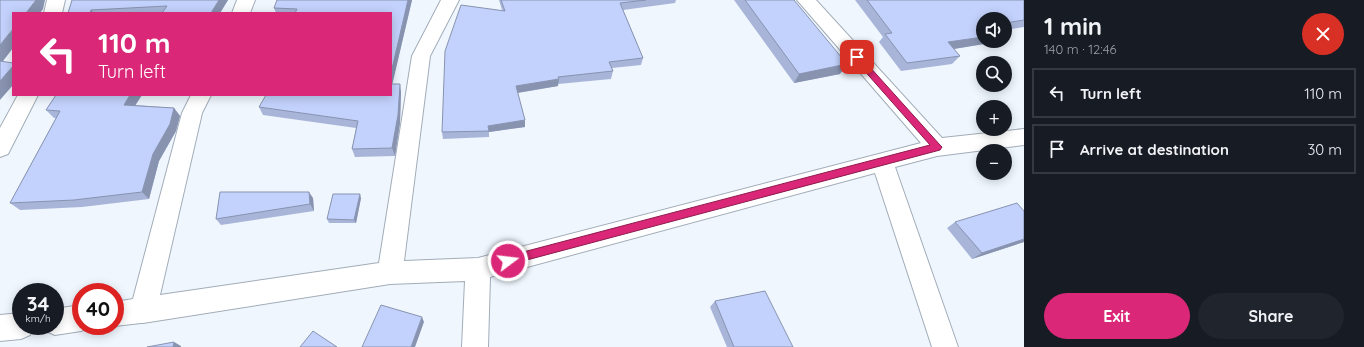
<!DOCTYPE html>
<meta charset="utf-8">
<style>
:root{--surface:#171b24;--page:#20242c;--text:#f1f3f6;--muted:#9ea1a6;--line:#363941;--accent:#db2777}
body{margin:0;font-family:Quicksand,sans-serif;background:var(--page);color:var(--text);height:100vh;display:flex;flex-direction:column;font-size:15px;white-space:nowrap}
*{box-sizing:border-box;margin:0}
p{font-size:13px;color:var(--muted)}
.icon{flex:none;width:22px;height:22px;fill:none;stroke:currentColor;stroke-width:2;stroke-linecap:round;stroke-linejoin:round}
.map{position:relative;flex:1;overflow:hidden}
.panel{display:flex;flex-direction:column;background:var(--surface);width:340px}
.panel>*{flex:none}
.guide{position:absolute;left:12px;top:12px;width:380px;height:84px;border-radius:0px;box-shadow:0 2px 10px #0003;background:#db2777;color:#fff;overflow:hidden}
.buttons{position:absolute;left:976px;top:12px;display:grid;gap:8px}
.buttons a{display:grid;place-items:center;width:36px;height:36px;border-radius:50%;background:var(--surface);box-shadow:0 2px 10px #0003;font-size:20px}
.speed{position:absolute;left:12px;top:283px;display:flex;gap:8px;font-size:20px;font-weight:700;text-align:center}
.speed>*{display:grid;place-content:center;width:52px;height:52px;border-radius:50%;background:var(--surface);box-shadow:0 2px 10px #0003;line-height:1}
.speed small{font-size:10px;font-weight:400}
.speed .limit{border:6px solid #d22;background:#fff;color:#111}
.pin{position:absolute;display:grid;place-items:center;width:34px;height:34px;color:#fff;margin:-17px;border-radius:8px;box-shadow:0 2px 6px #0006}
.me{position:absolute;width:44px;margin:-22px;rotate:75deg;stroke-linejoin:round;filter:drop-shadow(0 0 3px #0008)}
.turn{display:flex;align-items:center;gap:14px;height:84px;padding:0 20px;font-size:18px}
.turn .icon{width:52px;height:52px;stroke-width:2.5}
.turn b{display:block;font-size:28px;line-height:34px}
.round{display:grid;place-items:center;flex:none;width:42px;height:42px;border-radius:21px;background:var(--page)}
.head{display:flex;align-items:center;justify-content:space-between;height:68px;padding:0 20px}
h1{font-size:24px;font-weight:700;line-height:30px}
.cta{display:flex;gap:8px;margin-top:auto;padding:8px 20px}
.cta a{flex:1;height:46px;border-radius:24px;background:var(--accent);color:#fff;font-size:16px;font-weight:700;line-height:46px;text-align:center}
.cta a+a{background:var(--page);color:var(--text)}
ul{padding:0;list-style:none}
li{display:flex;align-items:center;gap:12px;height:50px;margin:0 8px 6px;padding:0 12px;border:2px solid var(--line);border-radius:0px}
li div{flex:1}
li b{display:block;font-size:15px}
li em{font-style:normal}
main{display:flex;flex:1;min-height:0}
.map>svg:first-child{display:block}
.lines{fill:none;stroke-linecap:round;stroke-linejoin:round}
.minor-casing{stroke:#a2adb9;stroke-width:2}
.minor{fill:#fff;fill-rule:evenodd}
.wall{fill:#a8b5d9}
.shaded-wall{fill:#8893b0}
.building{fill:#c3d2fc;stroke:#8893b0}
.route{fill:#db2777;stroke:#8e194d}
</style>
<main>
<div class="map">
<svg width="1024" height="347" viewBox="0 0 1024 347">
<rect width="100%" height="100%" fill="#eff6fe"/>
<g class="lines">
<g class="minor-casing">
<path id="minor" d="M47,0H65L62,13H44Z
M237,0H255L250,13H232Z
M441,0H459L430,56L404,261L478,258L921,143L797,0H816L942,138L1024,129V145L937,156L895,167L958,347H932L875,173L490,277L488,347H462L465,281L390,284L143,323H141L115,326H114H115V302L133,299L182,113L191,95H211L202,113L160,295L379,263L412,56Z
M18,95H38L8,154L0,157V128Z
M81,305V326L90,327L81,331L55,335L46,331L44,326H55V309Z
M21,313V326H34L30,335L21,339L0,341V315Z"/>
</g>
<use href="#minor" class="minor"/>
</g>
<path class="wall" d="M72,0H228L220,13H68Z
M277,0H412L392,84L401,92L400,123L395,156L355,157L352,149L356,128L263,115L259,107L391,13H276L274,8Z
M499,0H676L675,3L623,10L643,58L641,65L612,68L613,71L611,79L558,84V86L518,93L525,127L489,132V137L443,139L442,132L502,10Z
M734,0H794L840,74L794,83Z
M855,0H1024V27L1005,30V19H983L990,43L954,49L960,56L952,64L901,71L879,42L883,37Z
M56,95H142L135,105L174,108L180,116L176,131L159,161L149,199L82,207L20,210L10,203L56,118H54L46,110Z
M313,198L314,211L221,225L216,219Z
M361,198L356,223H329L327,219Z
M955,222L1024,242L972,259L947,228Z
M715,301L793,347H727L710,307Z"/>
<path class="shaded-wall" d="M36,0H45L43,9L40,13H26Z
M219,0H228L220,13H211Z
M408,0H412L391,90V73Z
M91,10L94,13H90Z
M13,29V48L0,65V45Z
M983,37V41H992L990,43L941,51L948,42Z
M847,64L840,74L794,83L799,74Z
M13,66V85L0,100V81Z
M559,79L558,86L516,93V86Z
M400,84L401,92L400,123L395,156L392,148Z
M130,95H142L131,112L124,105Z
M174,108L180,116L176,131L159,161L149,199L142,192L153,154Z
M525,120V127L489,132L488,126Z
M309,192L313,198L314,211L310,204Z
M360,194L361,198L356,223L354,220Z
M1024,239V242L972,259L982,253Z
M422,317L424,322L415,347H411Z
M174,342L181,346V347H173Z"/>
<path class="building" d="M0,0H36L26,13H13V29L0,45Z
M72,0H219L211,13H162L167,6L91,10L90,13H68Z
M277,0H408L391,73V13H295L297,9L274,8Z
M501,0H646L620,3L643,58L609,62L613,71L558,77L559,79L516,86L525,120L488,126L489,131L442,132L445,51L461,5L505,11Z
M745,0H794L847,64L799,74Z
M867,0H1024V20L1005,23V19H983V37L948,42L960,56L907,63L885,34L892,33Z
M0,61L13,63V66L0,81Z
M391,84H400L398,115L392,148L352,149L358,121L259,107L266,95H391Z
M56,95H130L124,105L174,108L170,124L153,154L142,192L74,200L10,203L60,111L46,110Z
M220,192H309L310,204L216,219Z
M333,194H360L354,220L327,219Z
M1017,203L1024,211V239L982,253L955,222Z
M765,291L793,347H734L715,301Z
M381,305L422,317L411,347H362Z
M313,331L337,347H300Z
M174,342L173,347H147Z"/>
<path class="route" d="M857,54L859,55L940,145L942,147L940,150L508,265L505,264L503,261L505,257L508,256L930,145L854,59L853,57Z"/>
</svg>
<div class="buttons">
<a><svg class="icon" aria-label="sound" viewBox="0 0 24 24"><path d="M4 9h4l5-4v14l-5-4H4zM17 9q2 3 0 6"/></svg></a>
<a><svg class="icon" aria-label="search" viewBox="0 0 24 24"><circle cx="10" cy="10" r="6"/><path d="M15 15l6 6"/></svg></a>
<a>+</a>
<a>−</a>
</div>
<div class="speed"><div>34<small>km/h</small></div><div class="limit">40</div></div>
<div class="pin" style="left:857px;top:57px;background:#d93025"><svg class="icon" aria-label="arrive" viewBox="0 0 24 24"><path d="M6 21V4h12l-3 4 3 4H6"/></svg></div>
<svg class="me" style="left:508px;top:261px" viewBox="-20 -20 40 40"><circle r="17" fill="#db2777" stroke="#fff" stroke-width="3"/><path d="M0-11L8 9 0 5-8 9z" fill="#fff"/></svg>
<div class="guide">
<div class="turn"><svg class="icon" aria-label="left" viewBox="0 0 24 24"><path d="M17 20v-9H6M10 6l-5 5 5 5"/></svg><div><b>110 m</b>Turn left</div></div>
</div>
</div>
<section class="panel">
<div class="head"><div><h1>1 min</h1><p>140 m · 12:46</p></div><a class="round" style="background:#d93025;color:#fff"><svg class="icon" aria-label="close" viewBox="0 0 24 24"><path d="M6 6l12 12M18 6L6 18"/></svg></a></div>
<ul>
<li><svg class="icon" aria-label="left" viewBox="0 0 24 24"><path d="M17 20v-9H6M10 6l-5 5 5 5"/></svg><div><b>Turn left</b></div><em>110 m</em></li>
<li><svg class="icon" aria-label="arrive" viewBox="0 0 24 24"><path d="M6 21V4h12l-3 4 3 4H6"/></svg><div><b>Arrive at destination</b></div><em>30 m</em></li>
</ul>
<div class="cta"><a>Exit</a><a>Share</a></div>
</section>
</main>
